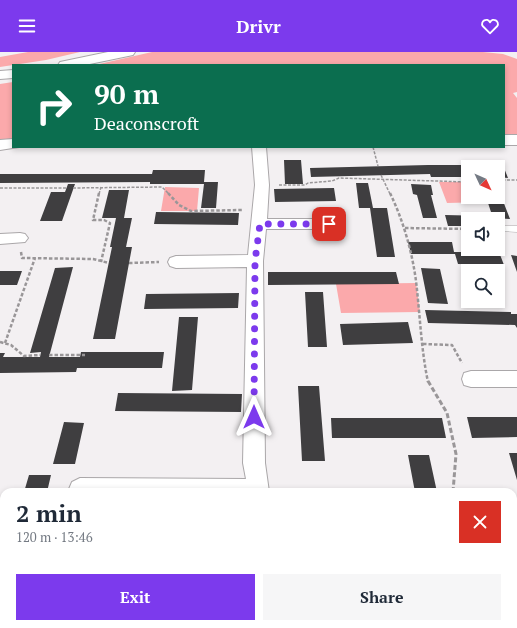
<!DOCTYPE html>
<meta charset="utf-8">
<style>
:root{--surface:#fff;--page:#f6f6f7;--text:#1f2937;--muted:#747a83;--accent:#7c3aed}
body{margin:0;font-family:"PT Serif",serif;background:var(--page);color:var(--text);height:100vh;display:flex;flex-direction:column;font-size:15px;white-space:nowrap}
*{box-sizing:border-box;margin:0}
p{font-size:13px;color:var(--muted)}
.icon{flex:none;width:22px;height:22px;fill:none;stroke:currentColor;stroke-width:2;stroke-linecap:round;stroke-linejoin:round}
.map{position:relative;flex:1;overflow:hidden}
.details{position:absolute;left:0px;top:436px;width:517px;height:140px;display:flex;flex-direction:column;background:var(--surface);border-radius:12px 12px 0 0;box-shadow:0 2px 6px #0003}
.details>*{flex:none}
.guide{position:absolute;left:12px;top:12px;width:493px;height:84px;border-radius:0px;box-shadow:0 2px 6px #0003;background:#0b6e4f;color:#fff;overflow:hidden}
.needle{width:26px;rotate:134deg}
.fabs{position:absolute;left:461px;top:108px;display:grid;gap:8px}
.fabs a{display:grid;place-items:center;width:44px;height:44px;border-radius:0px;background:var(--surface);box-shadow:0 2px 6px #0003;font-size:20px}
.pin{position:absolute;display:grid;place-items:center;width:34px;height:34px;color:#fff;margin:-17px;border-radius:8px;box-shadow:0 2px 6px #0006}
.me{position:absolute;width:44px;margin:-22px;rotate:0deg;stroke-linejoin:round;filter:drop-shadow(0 0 3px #0008)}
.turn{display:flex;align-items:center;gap:14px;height:84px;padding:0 16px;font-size:18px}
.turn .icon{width:52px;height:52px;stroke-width:2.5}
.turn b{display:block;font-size:28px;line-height:34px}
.round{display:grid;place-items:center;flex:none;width:42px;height:42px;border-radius:0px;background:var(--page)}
.headline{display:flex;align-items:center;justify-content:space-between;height:68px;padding:0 16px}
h1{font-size:24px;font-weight:800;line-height:30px}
.primary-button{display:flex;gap:8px;margin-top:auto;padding:8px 16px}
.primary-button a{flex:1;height:46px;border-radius:0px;background:var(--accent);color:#fff;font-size:16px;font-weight:800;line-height:46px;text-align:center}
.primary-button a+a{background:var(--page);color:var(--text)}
header{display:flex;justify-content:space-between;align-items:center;height:52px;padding:0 16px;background:var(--accent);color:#fff;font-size:18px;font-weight:800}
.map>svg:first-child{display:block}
.green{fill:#fba9ab}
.building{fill:#3f3e40}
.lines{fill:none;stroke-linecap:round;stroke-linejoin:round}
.service-casing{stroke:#aaa7a9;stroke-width:1}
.minor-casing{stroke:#aaa7a9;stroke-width:2}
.tertiary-casing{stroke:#aaa7a9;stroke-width:2}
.path-far2{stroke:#999698;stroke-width:1.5;stroke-dasharray:3 1.5;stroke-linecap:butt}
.path-far1{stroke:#999698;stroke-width:2.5;stroke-dasharray:3.5 2;stroke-linecap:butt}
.path{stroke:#999698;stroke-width:3;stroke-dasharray:5 2.5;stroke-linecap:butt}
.service{fill:#fff;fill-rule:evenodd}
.minor{fill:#fff;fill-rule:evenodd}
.tertiary{fill:#fff;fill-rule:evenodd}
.route{stroke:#7c3aed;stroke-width:7;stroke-dasharray:0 12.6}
</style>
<header><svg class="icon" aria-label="menu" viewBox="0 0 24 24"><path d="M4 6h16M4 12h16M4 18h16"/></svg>Drivr<svg class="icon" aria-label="heart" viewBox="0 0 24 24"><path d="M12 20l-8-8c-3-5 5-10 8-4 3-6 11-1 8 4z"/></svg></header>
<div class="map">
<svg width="517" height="576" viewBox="0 0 517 576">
<rect width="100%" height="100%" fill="#f3f0f2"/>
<path class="green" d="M28,0H80L46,8L0,15V5Z
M152,0H483L503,2L517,7V40L513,41L517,46V82H504V13H95Z
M13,30V88H0V32Z
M439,130H468V145H484L486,150L447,151Z
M165,135L199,136L197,159H161Z
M416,231L420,260L341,261L336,232Z
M513,528H517V576H475V572H513Z"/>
<path class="building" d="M284,108H301L303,132H285Z
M428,113H469L468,125H431L430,122L311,125L310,116Z
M498,116H504L508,126L498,125Z
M153,118H205L204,130H218L216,156H201L204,132H150V130L0,131V122H152Z
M356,131H368L373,156H387L395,205H377L370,156H359Z
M68,132H75L62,169H40L51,140H65Z
M411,132L431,133L433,143H431L437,166H423L417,143L413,142Z
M334,136L336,149L275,150L274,137Z
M498,136L510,167L493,166L486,145H498Z
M109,138H129L124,166H132L126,195H132L115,287H93L112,195H110L116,166H102Z
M156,160L239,161L238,173L154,172Z
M445,163L488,164L489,167H468V174H448Z
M408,190H452L454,200H499L504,213L458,212L455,202H411Z
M511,203L517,204V220Z
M73,215L49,305H80L81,300H164L162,316H77L76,320L0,321V301H5L3,305H40L41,300L30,301L55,216Z
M421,216L440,217L448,252L428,251Z
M0,219H22L17,233H0Z
M268,220H396L399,232L268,233Z
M305,240H323L327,295H308Z
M239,241L238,256L144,257L146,242Z
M425,258L511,260V262H517V276L515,273L428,271Z
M179,265H198L192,338L172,339Z
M408,270L413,291L343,293L340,272Z
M298,334H319L325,409H302Z
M118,341L242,342L241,360L115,359Z
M467,365H517V385L472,386Z
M331,366H442L446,386H332Z
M64,370L84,371L75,412H53Z
M509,401H517V428Z
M408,403H429L437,440H415Z
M29,423H51L47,440H24Z
M517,494V528H513V495Z
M0,523L4,524V572H22L21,576H0Z
M62,572H90L89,576H62Z
M405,572H431L432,576H406Z"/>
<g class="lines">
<g class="service-casing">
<path id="service" d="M503,174H517V180L500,179L499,177Z"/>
</g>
<g class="minor-casing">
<path id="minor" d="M252,95H266L269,133L267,167H329L334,168L337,172L334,176L329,177H266L263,209L265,411L269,440H70L69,437L72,430L80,426L246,427L243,411L247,215L176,216L170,214L168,210L170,206L176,204L248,203L255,133Z
M20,181L25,182L28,186L25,190L0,192V182Z
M471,319H517V335H471L464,333L462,327L464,321Z"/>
</g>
<g class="tertiary-casing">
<path id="tertiary" d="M108,0H135L133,3L85,13H58L60,10Z
M13,18V26L0,27V19Z
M504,83H517V93H504Z
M13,87V95H19L0,98V88Z"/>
</g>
<path class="path-far2" d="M373,95L378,114
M381,123L390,142
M498,128H517
M279,133H305L308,131L332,129L339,126L468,130
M0,136H67
M73,136L162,135L169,142
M99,142L101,135"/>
<path class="path-far1" d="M99,141L93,168H104L110,171L101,210
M168,141L179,153L191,159L242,158
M390,141C403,168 412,199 416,229C420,262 421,297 428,330
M405,176L468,177
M21,200L22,206L93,207L109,211
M129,211L159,210
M0,290L11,293L24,304L40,303
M5,291L35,206
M423,292L452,293L462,311
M49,303H85"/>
<path class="path" d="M428,329L447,361L456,402L453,440
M513,552L517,550
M53,572V576
M481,576L483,572"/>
<use href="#service" class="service"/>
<use href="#minor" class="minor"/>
<use href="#tertiary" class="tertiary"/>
</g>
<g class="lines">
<path class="route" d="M254,365L255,209L260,172H329"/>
</g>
</svg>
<div class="fabs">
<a><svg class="needle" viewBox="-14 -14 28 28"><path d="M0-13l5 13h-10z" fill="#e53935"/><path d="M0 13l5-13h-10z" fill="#747a83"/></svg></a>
<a><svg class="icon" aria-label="sound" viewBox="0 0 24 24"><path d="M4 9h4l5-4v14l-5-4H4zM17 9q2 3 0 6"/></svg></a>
<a><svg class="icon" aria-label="search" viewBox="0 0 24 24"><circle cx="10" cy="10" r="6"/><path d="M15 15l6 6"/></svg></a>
</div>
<div class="pin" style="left:329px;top:172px;background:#d93025"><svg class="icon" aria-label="arrive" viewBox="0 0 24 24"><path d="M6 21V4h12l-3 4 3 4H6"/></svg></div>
<svg class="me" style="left:254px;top:365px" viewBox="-20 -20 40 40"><path d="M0-17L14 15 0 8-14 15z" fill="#7c3aed" stroke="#fff" stroke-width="4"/></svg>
<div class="guide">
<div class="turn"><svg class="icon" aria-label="right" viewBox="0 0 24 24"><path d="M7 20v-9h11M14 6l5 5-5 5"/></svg><div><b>90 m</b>Deaconscroft</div></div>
</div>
<section class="details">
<div class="headline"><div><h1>2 min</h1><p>120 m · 13:46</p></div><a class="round" style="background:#d93025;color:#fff"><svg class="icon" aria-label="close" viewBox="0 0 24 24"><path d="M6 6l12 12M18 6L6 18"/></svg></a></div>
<div class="primary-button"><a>Exit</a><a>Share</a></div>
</section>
</div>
